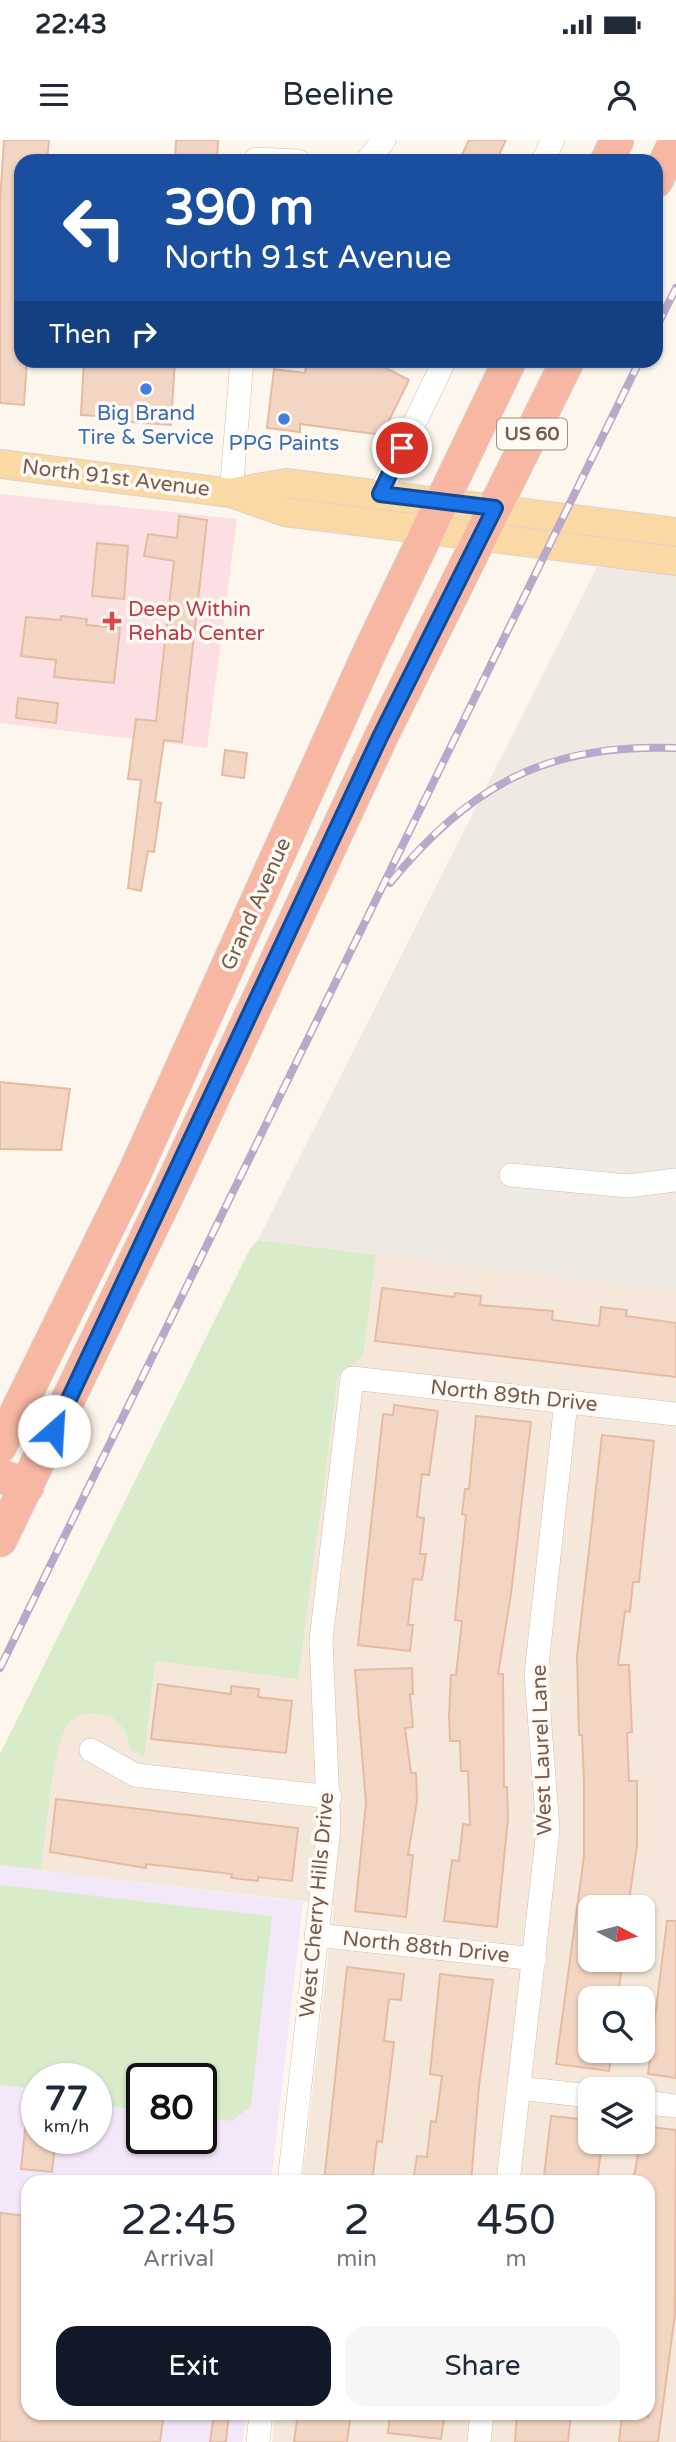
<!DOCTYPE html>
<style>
:root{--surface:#fff;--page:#f6f6f7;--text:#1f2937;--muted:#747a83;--accent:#111827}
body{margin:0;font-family:"Varela Round",sans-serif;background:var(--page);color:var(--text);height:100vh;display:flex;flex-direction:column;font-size:26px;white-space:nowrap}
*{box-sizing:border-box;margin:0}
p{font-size:23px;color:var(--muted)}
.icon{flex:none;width:38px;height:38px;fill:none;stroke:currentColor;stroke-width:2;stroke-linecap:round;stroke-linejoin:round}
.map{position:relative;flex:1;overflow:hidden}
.details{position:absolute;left:21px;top:2035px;width:634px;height:245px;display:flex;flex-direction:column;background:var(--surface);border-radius:21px;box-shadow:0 2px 5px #0004}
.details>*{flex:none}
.hud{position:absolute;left:14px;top:14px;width:649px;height:214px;border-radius:21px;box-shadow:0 2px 5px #0004;background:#1a4fa0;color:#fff;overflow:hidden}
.needle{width:46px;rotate:97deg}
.tools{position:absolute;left:578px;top:1755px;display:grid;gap:14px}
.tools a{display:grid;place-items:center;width:77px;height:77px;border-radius:14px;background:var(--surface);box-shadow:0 2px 5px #0004;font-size:35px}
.speed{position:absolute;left:21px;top:1923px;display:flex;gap:14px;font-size:35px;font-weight:700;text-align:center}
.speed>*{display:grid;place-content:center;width:91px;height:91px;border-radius:50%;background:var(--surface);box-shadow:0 2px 5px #0004;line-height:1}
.speed small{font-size:18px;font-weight:400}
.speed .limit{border:4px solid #111;border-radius:10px;background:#fff;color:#111}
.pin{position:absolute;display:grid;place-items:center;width:60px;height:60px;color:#fff;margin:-30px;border:4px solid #fff;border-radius:50%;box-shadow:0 2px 7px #0007}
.me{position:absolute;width:77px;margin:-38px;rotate:26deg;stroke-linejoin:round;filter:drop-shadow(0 0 5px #0008)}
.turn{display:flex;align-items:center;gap:24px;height:147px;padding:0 35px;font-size:32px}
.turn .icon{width:91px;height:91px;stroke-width:2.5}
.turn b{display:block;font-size:49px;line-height:60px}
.then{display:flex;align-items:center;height:66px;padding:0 35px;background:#0003;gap:14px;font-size:26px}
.eta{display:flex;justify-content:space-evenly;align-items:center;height:119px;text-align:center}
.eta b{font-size:42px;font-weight:600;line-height:49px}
.primary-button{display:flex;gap:14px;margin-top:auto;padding:14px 35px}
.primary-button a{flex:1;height:80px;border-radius:21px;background:var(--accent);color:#fff;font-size:28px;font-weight:600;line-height:80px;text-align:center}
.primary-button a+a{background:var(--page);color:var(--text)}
.status{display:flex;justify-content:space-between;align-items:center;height:49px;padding:0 35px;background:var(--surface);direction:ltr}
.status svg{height:19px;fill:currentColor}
header{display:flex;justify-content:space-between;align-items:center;height:91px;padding:0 35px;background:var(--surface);font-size:32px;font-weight:600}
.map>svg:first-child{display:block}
.residential{fill:#f5e8da;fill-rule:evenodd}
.industrial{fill:#efe9e4}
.education{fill:#f3e8fa;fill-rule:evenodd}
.medical{fill:#fbdfe3}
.green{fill:#d8ecc9}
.building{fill:#f3d5c3;stroke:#e6bba3;stroke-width:2}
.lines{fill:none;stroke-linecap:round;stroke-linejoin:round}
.minor-casing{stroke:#d1beb0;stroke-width:24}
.major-casing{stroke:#dad1cd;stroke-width:30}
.highway-casing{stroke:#dad1cd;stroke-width:35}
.minor{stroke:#fff;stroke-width:23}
.major{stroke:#fbd9a5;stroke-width:28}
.highway{stroke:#f7b7a3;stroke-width:33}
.rail-casing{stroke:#b9a8c9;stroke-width:8}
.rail{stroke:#fffaf3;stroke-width:5;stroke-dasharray:16;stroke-linecap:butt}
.route-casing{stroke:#114b97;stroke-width:18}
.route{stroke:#1a73e8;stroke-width:12}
.shop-dot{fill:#3f7fe0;stroke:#fffaf3;stroke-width:2.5}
.health-dot{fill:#e0444e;stroke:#fffaf3;stroke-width:2.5}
.labels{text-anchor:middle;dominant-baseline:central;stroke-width:7;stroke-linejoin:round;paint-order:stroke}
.shield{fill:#fffaf3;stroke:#a28b7f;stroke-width:2}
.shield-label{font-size:19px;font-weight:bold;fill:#7a5c4d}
.shop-label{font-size:21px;fill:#366cbe;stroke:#fffaf3}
.street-label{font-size:21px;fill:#7a5c4d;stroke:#fffaf3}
.health-label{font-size:21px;fill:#be3a42;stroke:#fffaf3;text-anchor:start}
</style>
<div class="status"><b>22:43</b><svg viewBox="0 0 49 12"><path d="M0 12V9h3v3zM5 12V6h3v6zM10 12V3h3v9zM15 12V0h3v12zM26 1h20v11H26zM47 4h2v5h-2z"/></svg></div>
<header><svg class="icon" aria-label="menu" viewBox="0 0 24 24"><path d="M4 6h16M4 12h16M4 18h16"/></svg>Beeline<svg class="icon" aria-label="person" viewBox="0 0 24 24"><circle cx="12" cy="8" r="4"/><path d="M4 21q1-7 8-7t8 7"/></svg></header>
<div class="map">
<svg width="676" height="2302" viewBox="0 0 676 2302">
<rect width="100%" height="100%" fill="#fdf6ec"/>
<path class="residential" d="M258,1100L676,1151V2302H272L275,2273H648V2042H302L334,1765L0,1726V1614L250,1109ZM590,1768H642V1820H590ZM590,1858H642V1911H590ZM590,1950H642V2002H590Z"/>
<path class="industrial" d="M597,427L676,434V1151L258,1100Z"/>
<path class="education" d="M0,1726L303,1762L271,2042H28V2273H246L243,2302H0ZM37,1939H96V1998H37ZM142,1939H201V1998H142Z"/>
<path class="medical" d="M0,354L237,379L207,608L0,583Z"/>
<path class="green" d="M258,1100L376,1115L363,1215L338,1237L298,1539L155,1521L144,1617L130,1609L125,1590L111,1576C96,1573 77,1570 67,1586C52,1608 45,1699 41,1729L0,1725V1614L250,1109Z
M0,1745L272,1776L251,1966L232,1981L201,1977V1939H142V1970L96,1965V1939H37V1949L0,1945Z"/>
<path class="building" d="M4,0H49L47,21H21V220H27L24,265L0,263V62Z
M176,0H218L217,21H175Z
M469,0H506L496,21H459Z
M84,220H175L171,285L118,281V277L81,275Z
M307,220L384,227L409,240L382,295L300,284V292L267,288L274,229L305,233Z
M179,376L207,380L182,602L164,600L155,662L161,663L154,712L148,711L141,751L128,748L141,640L128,639L136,579L156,581L174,421L144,416L148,394L177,398Z
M97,403L128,406L124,459L92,456Z
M61,476L87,479L86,485L120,488L114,543L54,537L56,520L21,516L26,477L61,480Z
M18,558L58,563L56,583L16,578Z
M225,610L247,613L244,638L222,635Z
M0,942L70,949L61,1010L0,1009Z
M382,1148L454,1157L455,1153L481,1156L480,1165L553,1171L552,1180L599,1186L601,1167L627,1170L626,1176L676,1183V1237L375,1201Z
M394,1265L438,1271L429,1335L422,1334L417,1377L424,1378L420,1414H426L422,1440L413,1439L408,1485H413L410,1511L358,1505L383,1274L393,1275Z
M476,1276L531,1282L511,1454L498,1534H503L504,1647H507L508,1679L497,1787L444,1781L452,1720L459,1721L463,1684L470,1685L468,1631H461L460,1601H450L449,1576L451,1535H456L462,1481L455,1480L466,1375L462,1374L465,1349H469Z
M602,1295L654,1301L639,1442H633L630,1472L625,1471L618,1525H629L632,1592L627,1593L629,1641H637V1705L628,1768H590V1820H615L614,1831L621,1832L618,1858L590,1855V1911H612L609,1931L556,1924L584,1716V1642L582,1595H579L577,1516Z
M412,1528L413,1554H410L413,1587L405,1588L411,1633H416L417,1661L408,1715H413L406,1777L355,1771L366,1663L355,1530Z
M158,1544L231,1554V1546L259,1549L258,1557L292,1561L286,1613L151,1599Z
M56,1659L298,1688L292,1741L258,1737V1741L231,1738L232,1734L146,1724V1728L50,1712Z
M667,1781H676V1938L648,1934Z
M347,1827L404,1834L401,1860L389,1859L384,1901L394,1902L382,2002L377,2001L372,2042H324Z
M440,1834L493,1840L479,1946L471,2042H413L417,2016L427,2017L431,1981L436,1982L442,1936L430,1934Z
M27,1970L37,1971V1998H56L52,2032L21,2029Z
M551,1976L590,1980V2002H602L597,2042L544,2036Z
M643,1986L676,1990L675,2174L658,2302H619L622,2274L648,2277V2042H633Z
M0,2073L28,2076V2273H164L160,2302H0Z
M214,2273H229L226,2302H210Z
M298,2273H351L347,2302H294Z
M390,2273H445L441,2299L388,2293Z
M517,2273H571L568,2302H515Z"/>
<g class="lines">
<g class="minor-casing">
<path id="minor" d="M256,19L298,21
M367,21L384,0
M543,21L553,0
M231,353L242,220
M380,354L445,220
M511,1035L628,1046L676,1040
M91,1610L135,1635L330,1657
M316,1795L535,1819
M519,1948L590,1956
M642,1962L676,1966
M289,2042L329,1688L321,1500L352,1238L676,1274
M508,2042L548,1690L536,1534L566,1262
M258,2302L261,2273
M479,2302L482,2273"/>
</g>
<g class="major-casing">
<path id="major" d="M0,324L231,353L285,372L676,421
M234,352L286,343L676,392"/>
</g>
<g class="highway-casing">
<path id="highway" d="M607,21L617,0
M656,41L676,1
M0,1306L134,1034L370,511L510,220
M0,1335L27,1347
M0,1400L170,1049L381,597L568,220"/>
</g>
<use href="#minor" class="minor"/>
<use href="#major" class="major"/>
<use href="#highway" class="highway"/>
<g class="rail-casing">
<path id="rail" d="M656,188L676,148
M390,743C470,645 547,603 676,608
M0,1528L640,220"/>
</g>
<use href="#rail" class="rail"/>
</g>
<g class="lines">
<g class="route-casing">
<path id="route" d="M54,1291L380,597L495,368L380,354L402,308"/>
</g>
<use href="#route" class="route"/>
</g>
<g class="shop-dot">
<circle cx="146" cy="249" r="7"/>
<circle cx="284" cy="279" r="7"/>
</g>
<path class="health-dot" d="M108.5 470.5h7v7h7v7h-7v7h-7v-7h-7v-7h7z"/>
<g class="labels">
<rect class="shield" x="497" y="278.5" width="70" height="31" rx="5"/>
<g class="shield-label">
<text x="532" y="294">US 60</text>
</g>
<g class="shop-label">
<text x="146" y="273">Big Brand<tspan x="146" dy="24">Tire &amp; Service</tspan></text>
<text x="284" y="303">PPG Paints</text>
</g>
<g class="street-label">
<text transform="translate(116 338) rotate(7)">North 91st Avenue</text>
<text transform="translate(256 764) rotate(-66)">Grand Avenue</text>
<text transform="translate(514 1256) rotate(6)">North 89th Drive</text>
<text transform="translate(542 1610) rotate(-92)">West Laurel Lane</text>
<text transform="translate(317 1765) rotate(-85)">West Cherry Hills Drive</text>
<text transform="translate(426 1807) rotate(6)">North 88th Drive</text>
</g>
<g class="health-label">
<text x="128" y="469">Deep Within<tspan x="128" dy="24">Rehab Center</tspan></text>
</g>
</g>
</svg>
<div class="tools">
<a><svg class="needle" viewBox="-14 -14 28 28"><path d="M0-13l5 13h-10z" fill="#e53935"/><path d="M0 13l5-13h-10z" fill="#747a83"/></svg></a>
<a><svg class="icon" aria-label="search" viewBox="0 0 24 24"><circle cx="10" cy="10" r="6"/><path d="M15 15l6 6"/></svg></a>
<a><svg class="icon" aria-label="layers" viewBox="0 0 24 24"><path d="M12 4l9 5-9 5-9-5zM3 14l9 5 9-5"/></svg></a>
</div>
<div class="speed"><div>77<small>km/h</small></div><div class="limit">80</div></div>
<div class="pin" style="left:402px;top:308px;background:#d93025"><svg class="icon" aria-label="arrive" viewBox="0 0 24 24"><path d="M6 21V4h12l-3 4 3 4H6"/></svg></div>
<svg class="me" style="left:54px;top:1291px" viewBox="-20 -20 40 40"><circle r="19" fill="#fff"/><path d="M0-13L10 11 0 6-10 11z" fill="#1a73e8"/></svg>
<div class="hud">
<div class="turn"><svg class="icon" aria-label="left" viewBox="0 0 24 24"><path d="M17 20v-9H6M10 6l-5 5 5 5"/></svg><div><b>390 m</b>North 91st Avenue</div></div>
<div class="then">Then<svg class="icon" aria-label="right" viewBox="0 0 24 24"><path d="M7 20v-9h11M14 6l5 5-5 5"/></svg></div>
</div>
<section class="details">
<div class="eta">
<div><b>22:45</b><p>Arrival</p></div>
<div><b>2</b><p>min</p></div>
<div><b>450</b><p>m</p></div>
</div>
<div class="primary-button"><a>Exit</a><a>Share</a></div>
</section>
</div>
